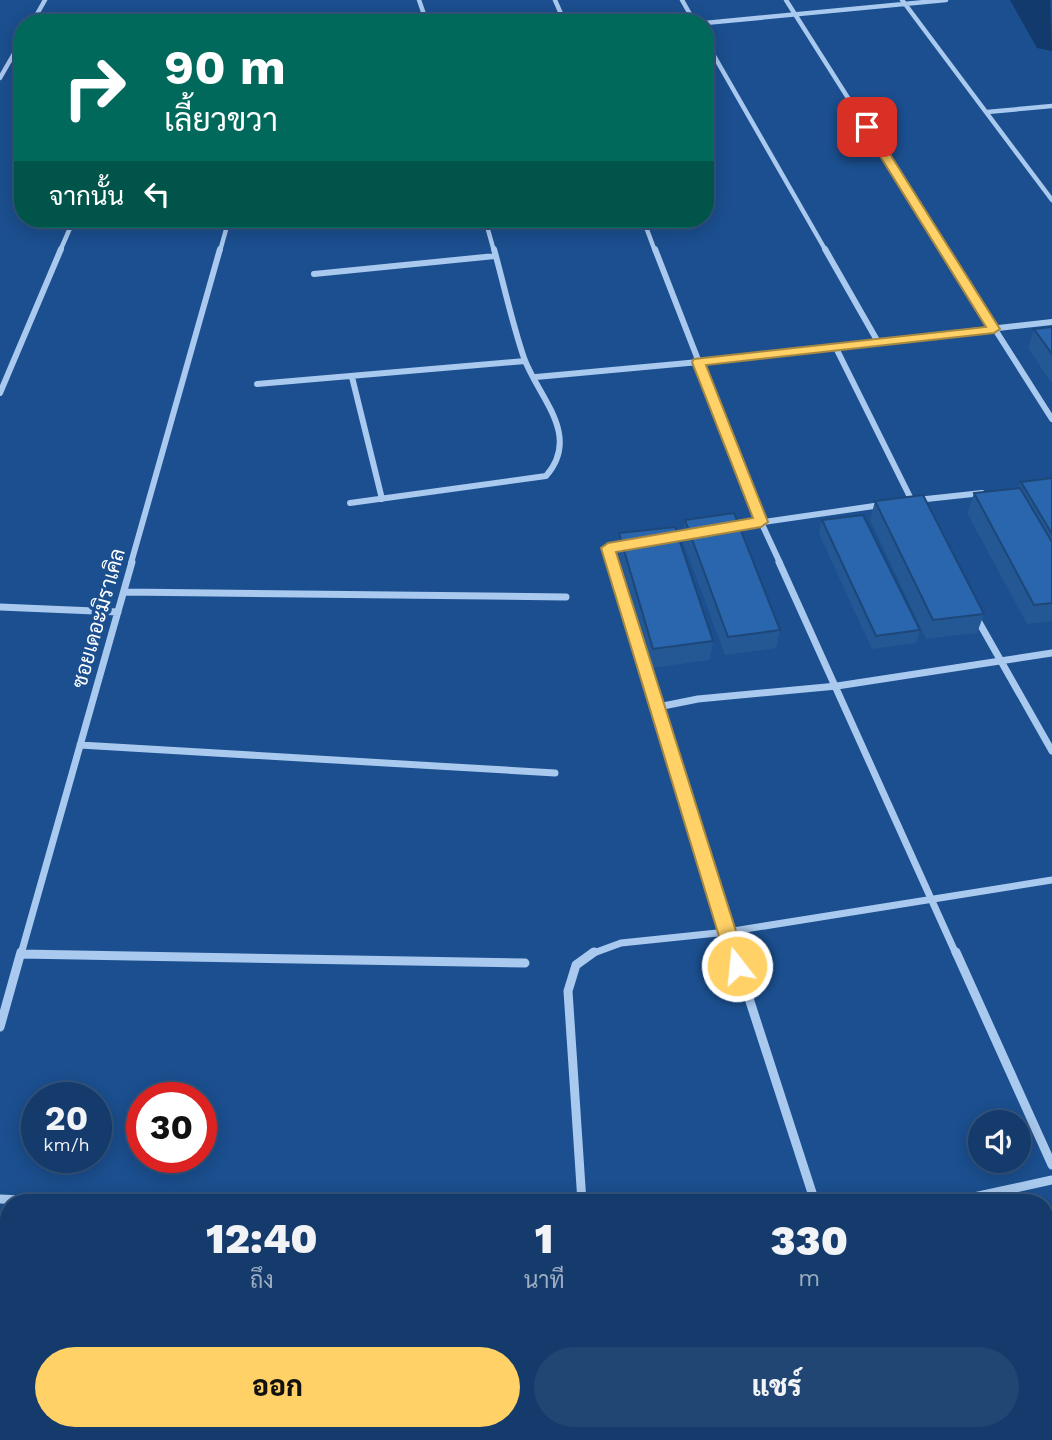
<!DOCTYPE html>
<html lang="th">
<meta charset="utf-8">
<style>
:root{--surface:#143b6b;--page:#214673;--text:#f1f3f6;--muted:#9dadc1;--line:#33557e;--accent:#ffd166}
body{margin:0;font-family:"Work Sans",Sarabun,sans-serif;background:var(--page);color:var(--text);height:100vh;display:flex;flex-direction:column;font-size:26px;white-space:nowrap}
*{box-sizing:border-box;margin:0}
p{font-size:23px;color:var(--muted)}
.icon{flex:none;width:38px;height:38px;fill:none;stroke:currentColor;stroke-width:2;stroke-linecap:round;stroke-linejoin:round}
.map{position:relative;flex:1;overflow:hidden}
.panel{position:absolute;left:0px;top:1194px;width:1054px;height:247px;display:flex;flex-direction:column;background:var(--surface);border-radius:28px 28px 0 0;box-shadow:0 4px 18px #0003,0 0 0 2px var(--line)}
.panel>*{flex:none}
.top-card{position:absolute;left:14px;top:14px;width:700px;height:214px;border-radius:28px;box-shadow:0 4px 18px #0003,0 0 0 2px var(--line);background:#00695c;color:#fff;overflow:hidden}
.buttons{position:absolute;left:968px;top:1110px;display:grid;gap:14px}
.buttons a{display:grid;place-items:center;width:63px;height:63px;border-radius:50%;background:var(--surface);box-shadow:0 4px 18px #0003,0 0 0 2px var(--line);font-size:35px}
.speed{position:absolute;left:21px;top:1082px;display:flex;gap:14px;font-size:35px;font-weight:700;text-align:center}
.speed>*{display:grid;place-content:center;width:91px;height:91px;border-radius:50%;background:var(--surface);box-shadow:0 4px 18px #0003,0 0 0 2px var(--line);line-height:1}
.speed small{font-size:18px;font-weight:400}
.speed .limit{border:10px solid #d22;background:#fff;color:#111}
.pin{position:absolute;display:grid;place-items:center;width:60px;height:60px;color:#fff;margin:-30px;border-radius:14px;box-shadow:0 4px 10px #0006}
.me{position:absolute;width:77px;margin:-38px;rotate:344deg;stroke-linejoin:round;filter:drop-shadow(0 0 5px #0008)}
.turn{display:flex;align-items:center;gap:24px;height:147px;padding:0 35px;font-size:32px}
.turn .icon{width:91px;height:91px;stroke-width:2.5}
.turn b{display:block;font-size:49px;line-height:60px}
.then{display:flex;align-items:center;height:66px;padding:0 35px;background:#0003;gap:14px;font-size:26px}
.eta{display:flex;justify-content:space-evenly;align-items:center;height:119px;text-align:center}
.eta b{font-size:42px;font-weight:800;line-height:49px}
.cta{display:flex;gap:14px;margin-top:auto;padding:14px 35px}
.cta a{flex:1;height:80px;border-radius:42px;background:var(--accent);color:#111;font-size:28px;font-weight:800;line-height:80px;text-align:center}
.cta a+a{background:var(--page);color:var(--text)}
.map>svg:first-child{display:block}
.lines{fill:none;stroke-linecap:round;stroke-linejoin:round}
.river{fill:#123a6d;fill-rule:evenodd}
.street-far3{stroke:#a9c9ee;stroke-width:4.5}
.street-far2{stroke:#a9c9ee;stroke-width:6}
.street-far1{stroke:#a9c9ee;stroke-width:7}
.street{stroke:#a9c9ee;stroke-width:9}
.wall{fill:#245895}
.building{fill:#2a66ad;stroke:#1d4779;stroke-width:2}
.route{fill:#ffd166;stroke:#a68842;stroke-width:2}
.labels{text-anchor:middle;dominant-baseline:central;stroke-width:7;stroke-linejoin:round;paint-order:stroke}
.street-label{font-size:21px;fill:#fff;stroke:#1b4f8f}
</style>
<div class="map">
<svg width="1052" height="1440" viewBox="0 0 1052 1440">
<rect width="100%" height="100%" fill="#1b4f8f"/>
<g class="lines">
<path class="river" d="M1010,0H1050L1052,51L1037,48Z"/>
<path class="street-far3" d="M419,0L427,23
M555,0L565,23
M682,0L695,23
M786,0L945,251
M902,0L1052,200
M32,23L45,0
M158,23L161,15
M705,23L946,0
M705,40L826,251
M0,78L23,38
M987,112L1052,106
M485,219L494,251
M643,219L655,251
M60,251L74,219
M220,251L229,219"/>
<path class="street-far2" d="M655,249L761,522L780,563
M825,249L878,342
M944,249L1052,419
M314,274L495,256
M835,346L913,503
M352,377L382,499
M536,377L699,362L1052,322
M257,384L525,361
M0,393L61,249
M917,500L982,493
M350,503L546,476C582,435 538,397 524,358C512,323 504,285 494,249
M730,527L881,505
M131,563L220,249
M613,563L608,548L625,545"/>
<path class="street-far1" d="M612,562L734,954
M779,562L956,954
M124,592L566,597
M0,607L118,612
M976,617L1052,751
M658,707L698,699L837,686L1052,653
M80,745L555,773
M21,954L132,562
M591,954L621,943L727,932L1052,880"/>
<path class="street" d="M734,952L815,1202
M956,952L1052,1165
M21,954L525,963
M0,1027L21,952
M0,1199L69,1202
M582,1202L568,991L576,965L594,952
M951,1202L1052,1180
M624,1432L626,1440
M888,1432L891,1440"/>
</g>
<path class="wall" d="M1052,327V384L1028,348L1034,329Z
M1052,478V621L1027,624L967,513L974,493L1018,488L1021,482Z
M875,501L984,614L977,633L926,639L870,520Z
M685,520L780,630L776,648L725,655L682,539Z
M822,520L920,630L916,643L872,649L819,534Z
M619,533L713,641L710,660L651,668L618,552Z"/>
<path class="building" d="M1052,327V354L1034,329Z
M1052,478V534L1021,482Z
M1020,488L1052,542V603L1034,605L974,493Z
M923,495L984,614L933,620L875,501Z
M734,513L780,630L728,637L685,520Z
M863,515L920,630L876,636L822,520Z
M675,527L713,641L653,649L619,533Z"/>
<path class="route" d="M867,124L873,127L1000,329L994,333L706,365L768,522L761,527L616,552L747,966L744,972L737,974L731,972L728,966L601,548L608,543L753,518L692,362L694,359L986,327L862,127Z"/>
<g class="labels">
<g class="street-label">
<text transform="translate(98 618) rotate(-74)">ซอยเดอะมิราเคิล</text>
</g>
</g>
</svg>
<div class="buttons">
<a><svg class="icon" aria-label="sound" viewBox="0 0 24 24"><path d="M4 9h4l5-4v14l-5-4H4zM17 9q2 3 0 6"/></svg></a>
</div>
<div class="speed"><div>20<small>km/h</small></div><div class="limit">30</div></div>
<div class="pin" style="left:867px;top:127px;background:#d93025"><svg class="icon" aria-label="arrive" viewBox="0 0 24 24"><path d="M6 21V4h12l-3 4 3 4H6"/></svg></div>
<svg class="me" style="left:737px;top:966px" viewBox="-20 -20 40 40"><circle r="17" fill="#ffd166" stroke="#fff" stroke-width="3"/><path d="M0-11L8 9 0 5-8 9z" fill="#fff"/></svg>
<div class="top-card">
<div class="turn"><svg class="icon" aria-label="right" viewBox="0 0 24 24"><path d="M7 20v-9h11M14 6l5 5-5 5"/></svg><div><b>90 m</b>เลี้ยวขวา</div></div>
<div class="then">จากนั้น<svg class="icon" aria-label="left" viewBox="0 0 24 24"><path d="M17 20v-9H6M10 6l-5 5 5 5"/></svg></div>
</div>
<section class="panel">
<div class="eta">
<div><b>12:40</b><p>ถึง</p></div>
<div><b>1</b><p>นาที</p></div>
<div><b>330</b><p>m</p></div>
</div>
<div class="cta"><a>ออก</a><a>แชร์</a></div>
</section>
</div>
